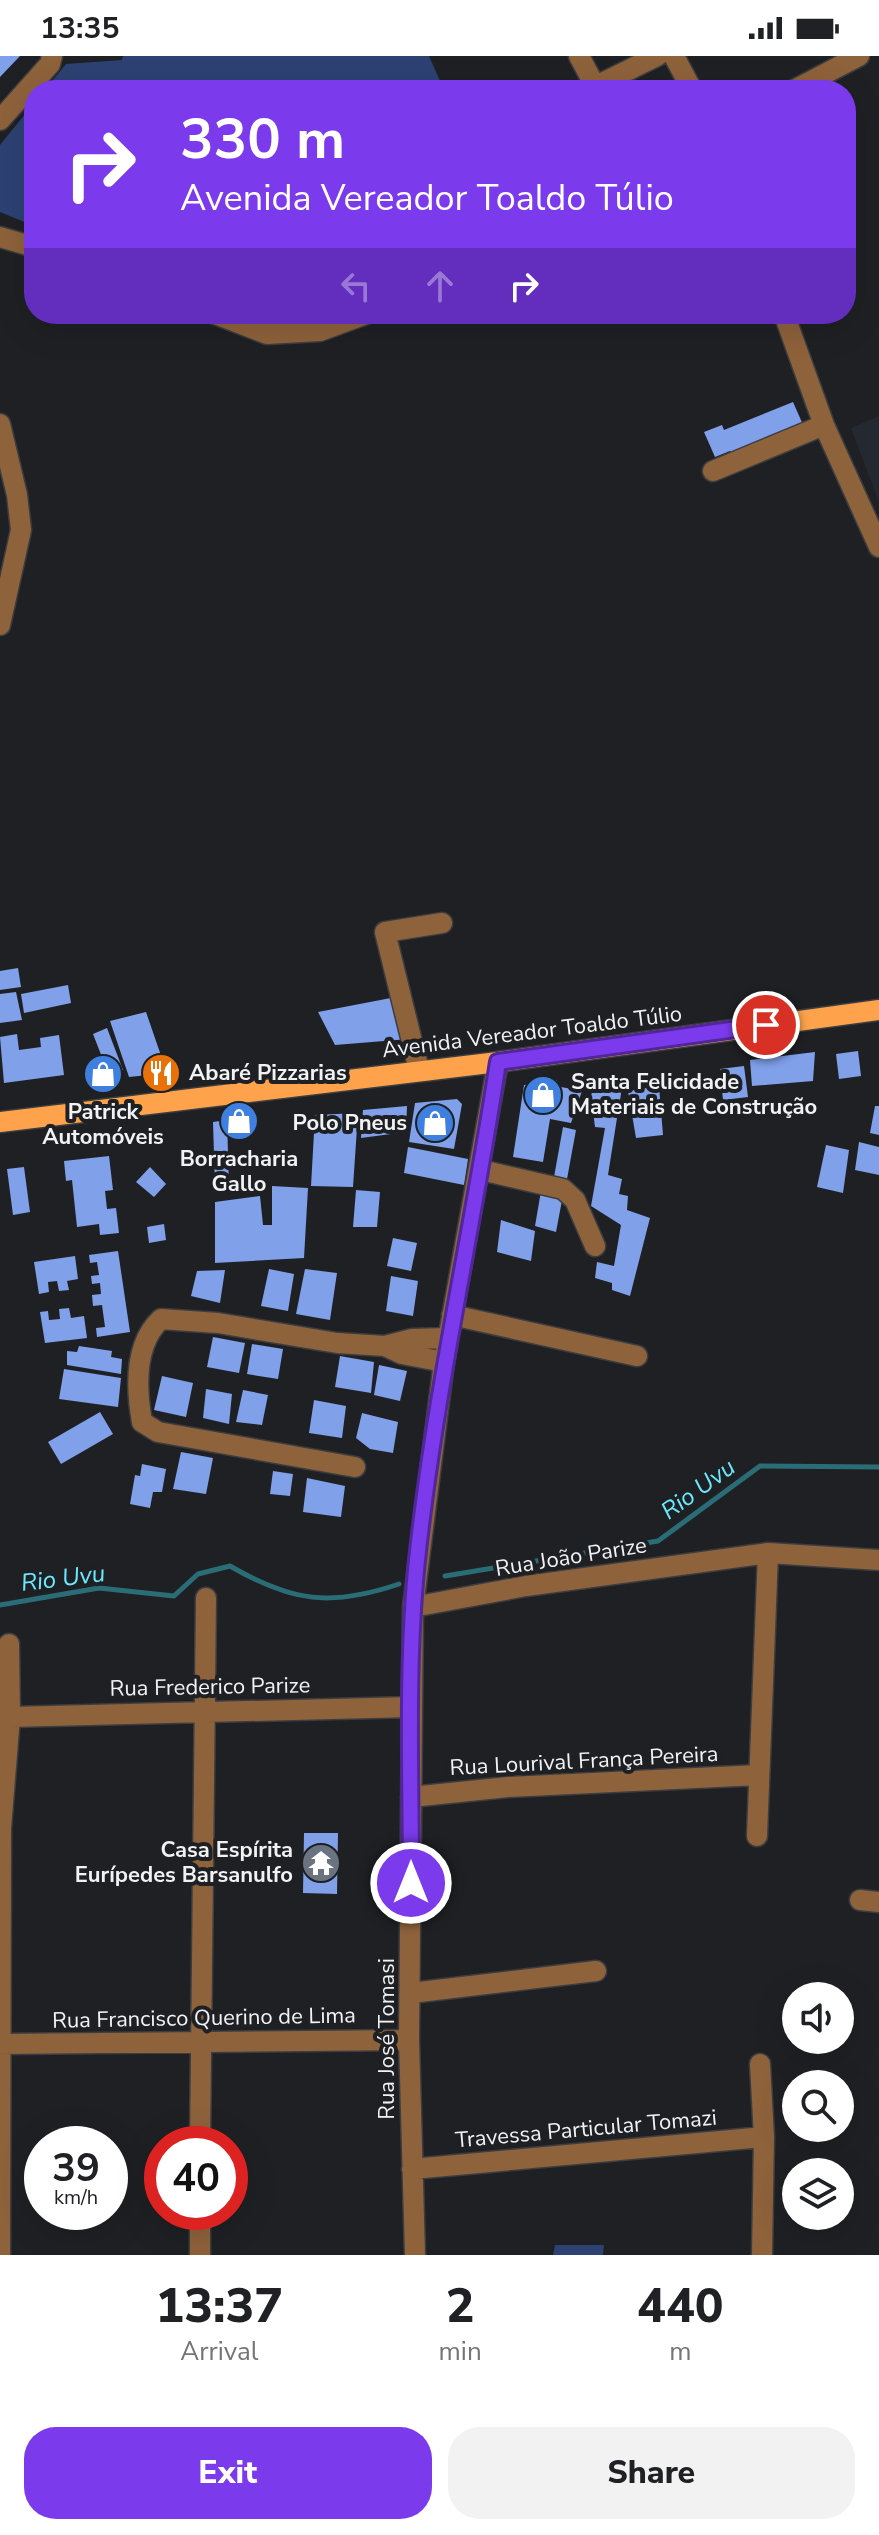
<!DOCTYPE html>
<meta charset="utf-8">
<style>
:root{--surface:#fff;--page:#f2f2f2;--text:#202124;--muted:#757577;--accent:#7c3aed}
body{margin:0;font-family:"Nunito Sans",sans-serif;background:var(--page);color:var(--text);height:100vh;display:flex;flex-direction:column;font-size:30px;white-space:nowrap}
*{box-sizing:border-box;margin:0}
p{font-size:26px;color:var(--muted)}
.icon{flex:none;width:44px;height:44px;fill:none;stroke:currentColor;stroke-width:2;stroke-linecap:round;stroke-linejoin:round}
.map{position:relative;height:2199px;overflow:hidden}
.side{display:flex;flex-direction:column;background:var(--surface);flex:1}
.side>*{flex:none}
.guide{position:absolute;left:24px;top:24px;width:832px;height:244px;border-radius:32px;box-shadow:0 8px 32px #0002;background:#7c3aed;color:#fff;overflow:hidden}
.tools{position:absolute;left:782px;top:1926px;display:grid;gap:16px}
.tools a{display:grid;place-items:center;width:72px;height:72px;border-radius:50%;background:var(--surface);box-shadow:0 8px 32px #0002;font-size:40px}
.speed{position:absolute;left:24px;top:2070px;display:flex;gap:16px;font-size:40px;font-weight:700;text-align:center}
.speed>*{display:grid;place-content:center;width:104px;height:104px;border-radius:50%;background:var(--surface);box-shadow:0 8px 32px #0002;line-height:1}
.speed small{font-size:20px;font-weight:400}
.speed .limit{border:12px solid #d22;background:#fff;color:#111}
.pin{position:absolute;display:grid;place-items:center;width:68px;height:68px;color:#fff;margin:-34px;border:4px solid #fff;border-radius:50%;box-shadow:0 2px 8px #0007}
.me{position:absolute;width:88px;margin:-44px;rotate:0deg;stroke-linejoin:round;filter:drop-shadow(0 0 6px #0008)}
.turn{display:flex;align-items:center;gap:28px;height:168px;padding:0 24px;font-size:36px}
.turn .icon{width:104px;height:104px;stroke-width:2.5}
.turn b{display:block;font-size:56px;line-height:68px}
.lanes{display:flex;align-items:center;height:76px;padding:0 24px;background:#0003;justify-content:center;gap:40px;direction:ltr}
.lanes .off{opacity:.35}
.eta{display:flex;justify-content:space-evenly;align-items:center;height:136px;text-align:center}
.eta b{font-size:48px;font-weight:800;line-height:56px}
.primary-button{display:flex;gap:16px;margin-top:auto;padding:16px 24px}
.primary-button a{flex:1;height:92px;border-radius:32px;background:var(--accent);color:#fff;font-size:32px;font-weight:800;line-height:92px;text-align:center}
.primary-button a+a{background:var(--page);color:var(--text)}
.status{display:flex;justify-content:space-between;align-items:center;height:56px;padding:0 40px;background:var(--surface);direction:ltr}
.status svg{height:22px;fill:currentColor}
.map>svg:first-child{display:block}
.built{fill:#242830}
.green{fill:#2d4273}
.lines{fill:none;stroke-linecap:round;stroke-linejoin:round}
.stream{stroke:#2a6d77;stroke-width:5}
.building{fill:#80a0ea}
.minor-casing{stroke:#3c3d40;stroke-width:23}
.major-casing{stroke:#3c3d40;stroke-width:23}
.minor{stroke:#8e623b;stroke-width:20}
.major{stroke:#fea34b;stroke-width:20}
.route-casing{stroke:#51269a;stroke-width:20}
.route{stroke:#7c3aed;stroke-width:14}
.labels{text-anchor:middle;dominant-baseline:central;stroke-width:8;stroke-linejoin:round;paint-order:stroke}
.street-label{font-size:22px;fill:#f1f2f4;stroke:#1e2023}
.poi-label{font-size:22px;font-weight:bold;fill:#f1f2f4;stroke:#1e2023;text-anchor:start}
.water-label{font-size:24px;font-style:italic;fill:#6aeafe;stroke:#1e2023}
</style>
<div class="status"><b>13:35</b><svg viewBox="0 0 49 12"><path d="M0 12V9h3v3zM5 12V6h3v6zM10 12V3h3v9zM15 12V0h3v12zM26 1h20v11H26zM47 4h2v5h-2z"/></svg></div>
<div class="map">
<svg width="879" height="2199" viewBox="0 0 879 2199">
<rect width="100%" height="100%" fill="#1e2023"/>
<path class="built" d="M879,360V446L851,372Z"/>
<path class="green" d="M123,0H429L444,34H45L66,8L122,4Z
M34,47V170L0,156V89Z
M555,2189H604L603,2199H553Z"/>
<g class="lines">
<path class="stream" d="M445,1520L658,1485L760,1410L879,1411
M0,1549L99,1532L174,1540L198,1518L230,1510C292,1546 331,1551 399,1528"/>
</g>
<path class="building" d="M0,0H20L0,21Z
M793,346L804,371L734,399L730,395L715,401L704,376L722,369L724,374Z
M18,912L21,931L0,934V915Z
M68,929L71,947L24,957L21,938Z
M16,936L22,964L0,967V938Z
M396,941L409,983L335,989L318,956Z
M146,956L167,1017L129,1021L110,965Z
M107,972L123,1014L109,1019L93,978Z
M17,978L19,994L41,991L40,982L59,979L64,1019L4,1027L0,981Z
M858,995L861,1020L839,1023L836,998Z
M815,996L813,1025L752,1030L750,1004Z
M744,1010L748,1041L723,1044L720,1013Z
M595,1020L623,1025L618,1057L589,1051Z
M557,1024L556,1030L582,1035L571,1067L550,1063L543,1106L513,1101L524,1029Z
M659,1030L663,1079L636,1082L628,1035Z
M457,1043L462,1048L454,1093L409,1086L415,1047Z
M407,1050L406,1076L361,1082L363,1054Z
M875,1050H879V1079L870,1077Z
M593,1056L617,1062L608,1119L622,1123L619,1138L628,1140L627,1154L650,1162L630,1240L612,1234V1227L595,1222L597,1206L614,1210L621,1169L591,1150L605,1072L595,1071Z
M358,1057L353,1131L311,1130L315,1059Z
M227,1064L229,1131H215L213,1066Z
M563,1071L576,1074L567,1123L554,1121Z
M859,1086L879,1091V1119L855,1114Z
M826,1089L849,1094L843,1137L817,1131Z
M408,1091L468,1103L464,1129L404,1117Z
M109,1100L113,1134L105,1135L107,1153L116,1152L119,1177L100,1179L99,1168L77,1171L72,1124L66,1125L64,1105Z
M24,1111L30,1156L13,1159L7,1113Z
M150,1111L166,1128L154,1141L136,1126Z
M272,1130L308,1132L304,1202L215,1207V1146L260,1140L263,1169H272Z
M356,1134L380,1136L377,1171H353Z
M541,1135L563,1139L556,1176L535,1170Z
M501,1164L535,1175L531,1205L497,1196Z
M164,1168L166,1184L149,1187L147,1171Z
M393,1182L417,1187L411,1215L387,1210Z
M118,1195L130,1276L97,1281L96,1272L105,1271L102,1249L93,1250L92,1239L101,1238L100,1227L92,1228L91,1220L99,1219L97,1206L90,1207L89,1199Z
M75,1200L78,1223L67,1225L69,1234L59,1235L57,1225L48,1226L49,1236L39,1238L34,1206Z
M269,1213L294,1218L288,1255L261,1250Z
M305,1213L337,1217L330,1264L296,1258Z
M225,1214L220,1247L191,1240L197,1215Z
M391,1220L418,1225L413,1260L386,1255Z
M69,1252L71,1262L84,1260L87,1282L45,1287L40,1256L48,1255L49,1264L60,1263L59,1253Z
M213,1281L245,1287L239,1317L207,1311Z
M252,1288L283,1293L278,1323L247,1318Z
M79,1290L112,1295L111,1301L122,1303L121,1318L67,1309V1295L77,1296Z
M340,1300L374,1306L371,1337L335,1331Z
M379,1309L407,1315L400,1345L374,1339Z
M64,1313L121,1322L118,1351L59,1343Z
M162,1320L193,1327L186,1361L154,1354Z
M206,1333L232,1338L229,1368L203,1362Z
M243,1334L268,1339L262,1369L236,1366Z
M314,1344L346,1350L342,1382L309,1377Z
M100,1356L113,1378L61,1408L48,1386Z
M362,1357L398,1366L393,1397L370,1393L356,1382Z
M181,1396L213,1402L206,1438L173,1433Z
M142,1408L166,1413L162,1436H153L150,1452L130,1448L135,1419L140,1420Z
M273,1415L293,1418L290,1440L270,1438Z
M307,1422L345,1430L341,1461L303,1456Z
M304,1777H338L337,1838L303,1837Z"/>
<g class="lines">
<g class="minor-casing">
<path id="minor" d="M579,0L595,30
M674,0L692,34
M588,34L657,0
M794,34L859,0
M0,64L50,8L52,0
M0,181L34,191
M215,258L267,278L320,275L366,258
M784,258L824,369L879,491
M0,368L17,439L21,474L0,569
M713,415L824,369
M419,1014L385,876L442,867
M481,1114L563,1133L575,1144L595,1190
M452,1259L637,1300
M385,1290L402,1298L444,1306
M355,1411L158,1376L142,1366C136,1332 134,1288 161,1263L218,1267L337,1287L385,1290L412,1283L448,1282
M413,1551L526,1530L768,1497L879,1504
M0,1657L10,1661L411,1651
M411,1741L508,1731L759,1719
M757,1780L768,1497
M860,1844L879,1846
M411,1937L596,1915
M0,1988L409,1984
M760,2008L764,2081L762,2199
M200,2088L206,1542
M412,2113L764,2081
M200,2156V2199
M0,2199L1,1772L10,1661L9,1588
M415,2199L409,1984L413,1551L444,1306L498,1006"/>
</g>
<g class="major-casing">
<path id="major" d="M0,1066L498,1006L879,954"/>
</g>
<use href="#minor" class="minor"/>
<use href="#major" class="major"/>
</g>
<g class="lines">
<g class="route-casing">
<path id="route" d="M411,1827C411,1720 406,1611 417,1504C435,1336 473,1172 498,1006L766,969"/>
</g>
<use href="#route" class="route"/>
</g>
<defs>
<g id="restaurant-disc" transform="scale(2)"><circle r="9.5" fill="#e8710a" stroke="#1e2023"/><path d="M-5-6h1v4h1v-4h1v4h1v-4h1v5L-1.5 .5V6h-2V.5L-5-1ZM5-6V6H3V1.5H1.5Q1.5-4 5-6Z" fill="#fff"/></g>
<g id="shop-disc" transform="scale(2)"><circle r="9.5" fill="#3f7fe0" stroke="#1e2023"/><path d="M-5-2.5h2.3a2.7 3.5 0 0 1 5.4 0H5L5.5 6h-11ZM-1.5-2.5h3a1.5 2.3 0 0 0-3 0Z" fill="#fff"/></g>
<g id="temple-disc" transform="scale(2)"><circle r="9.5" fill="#6b7280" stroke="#1e2023"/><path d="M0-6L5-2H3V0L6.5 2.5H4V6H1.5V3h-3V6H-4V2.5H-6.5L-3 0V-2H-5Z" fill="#fff"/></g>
</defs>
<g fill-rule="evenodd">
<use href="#restaurant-disc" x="161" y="1017"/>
<use href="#shop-disc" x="103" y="1018"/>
<use href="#shop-disc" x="543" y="1039"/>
<use href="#shop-disc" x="239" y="1065"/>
<use href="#shop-disc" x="435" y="1067"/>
<use href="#temple-disc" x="321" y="1807"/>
</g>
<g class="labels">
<g class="street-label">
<text transform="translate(532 976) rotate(-7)">Avenida Vereador Toaldo Túlio</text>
<text transform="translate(571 1501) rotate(-9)">Rua João Parize</text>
<text transform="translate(210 1631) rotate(-1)">Rua Frederico Parize</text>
<text transform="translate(584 1705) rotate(-3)">Rua Lourival França Pereira</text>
<text transform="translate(204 1962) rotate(-1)">Rua Francisco Querino de Lima</text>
<text transform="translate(387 1983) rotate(-90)">Rua José Tomasi</text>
<text transform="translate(586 2073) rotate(-5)">Travessa Particular Tomazi</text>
</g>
<g class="poi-label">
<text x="189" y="1017">Abaré Pizzarias</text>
<text x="571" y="1026">Santa Felicidade<tspan x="571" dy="25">Materiais de Construção</tspan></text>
<text x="103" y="1056" text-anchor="middle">Patrick<tspan x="103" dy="25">Automóveis</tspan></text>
<text x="407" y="1067" text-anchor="end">Polo Pneus</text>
<text x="239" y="1103" text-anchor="middle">Borracharia<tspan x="239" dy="25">Gallo</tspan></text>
<text x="293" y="1794" text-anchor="end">Casa Espírita<tspan x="293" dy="25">Eurípedes Barsanulfo</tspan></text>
</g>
<g class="water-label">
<text transform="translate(698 1433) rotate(-36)">Rio Uvu</text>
<text transform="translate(63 1522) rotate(-7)">Rio Uvu</text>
</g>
</g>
</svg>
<div class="tools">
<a><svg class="icon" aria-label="sound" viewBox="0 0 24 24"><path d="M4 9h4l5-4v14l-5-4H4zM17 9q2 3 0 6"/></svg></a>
<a><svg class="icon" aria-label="search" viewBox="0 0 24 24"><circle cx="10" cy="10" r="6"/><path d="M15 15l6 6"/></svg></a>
<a><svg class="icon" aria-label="layers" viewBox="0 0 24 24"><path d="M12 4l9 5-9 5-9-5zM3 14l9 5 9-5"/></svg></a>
</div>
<div class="speed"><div>39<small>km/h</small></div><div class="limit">40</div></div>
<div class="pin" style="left:766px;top:969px;background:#d93025"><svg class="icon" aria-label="arrive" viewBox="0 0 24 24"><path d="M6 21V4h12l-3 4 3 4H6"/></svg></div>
<svg class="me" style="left:411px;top:1827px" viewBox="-20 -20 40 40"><circle r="17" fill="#7c3aed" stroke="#fff" stroke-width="3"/><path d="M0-11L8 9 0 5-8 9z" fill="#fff"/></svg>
<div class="guide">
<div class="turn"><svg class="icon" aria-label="right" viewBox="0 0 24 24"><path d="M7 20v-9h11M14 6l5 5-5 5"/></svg><div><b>330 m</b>Avenida Vereador Toaldo Túlio</div></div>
<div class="lanes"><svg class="icon off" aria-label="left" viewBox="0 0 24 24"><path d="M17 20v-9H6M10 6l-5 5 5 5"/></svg><svg class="icon off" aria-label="ahead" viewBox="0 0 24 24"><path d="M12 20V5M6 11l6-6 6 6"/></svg><svg class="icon" aria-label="right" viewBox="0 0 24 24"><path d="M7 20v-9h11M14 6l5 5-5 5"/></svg></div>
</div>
</div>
<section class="side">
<div class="eta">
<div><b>13:37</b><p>Arrival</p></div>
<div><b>2</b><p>min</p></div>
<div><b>440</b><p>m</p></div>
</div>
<div class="primary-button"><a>Exit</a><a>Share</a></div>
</section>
